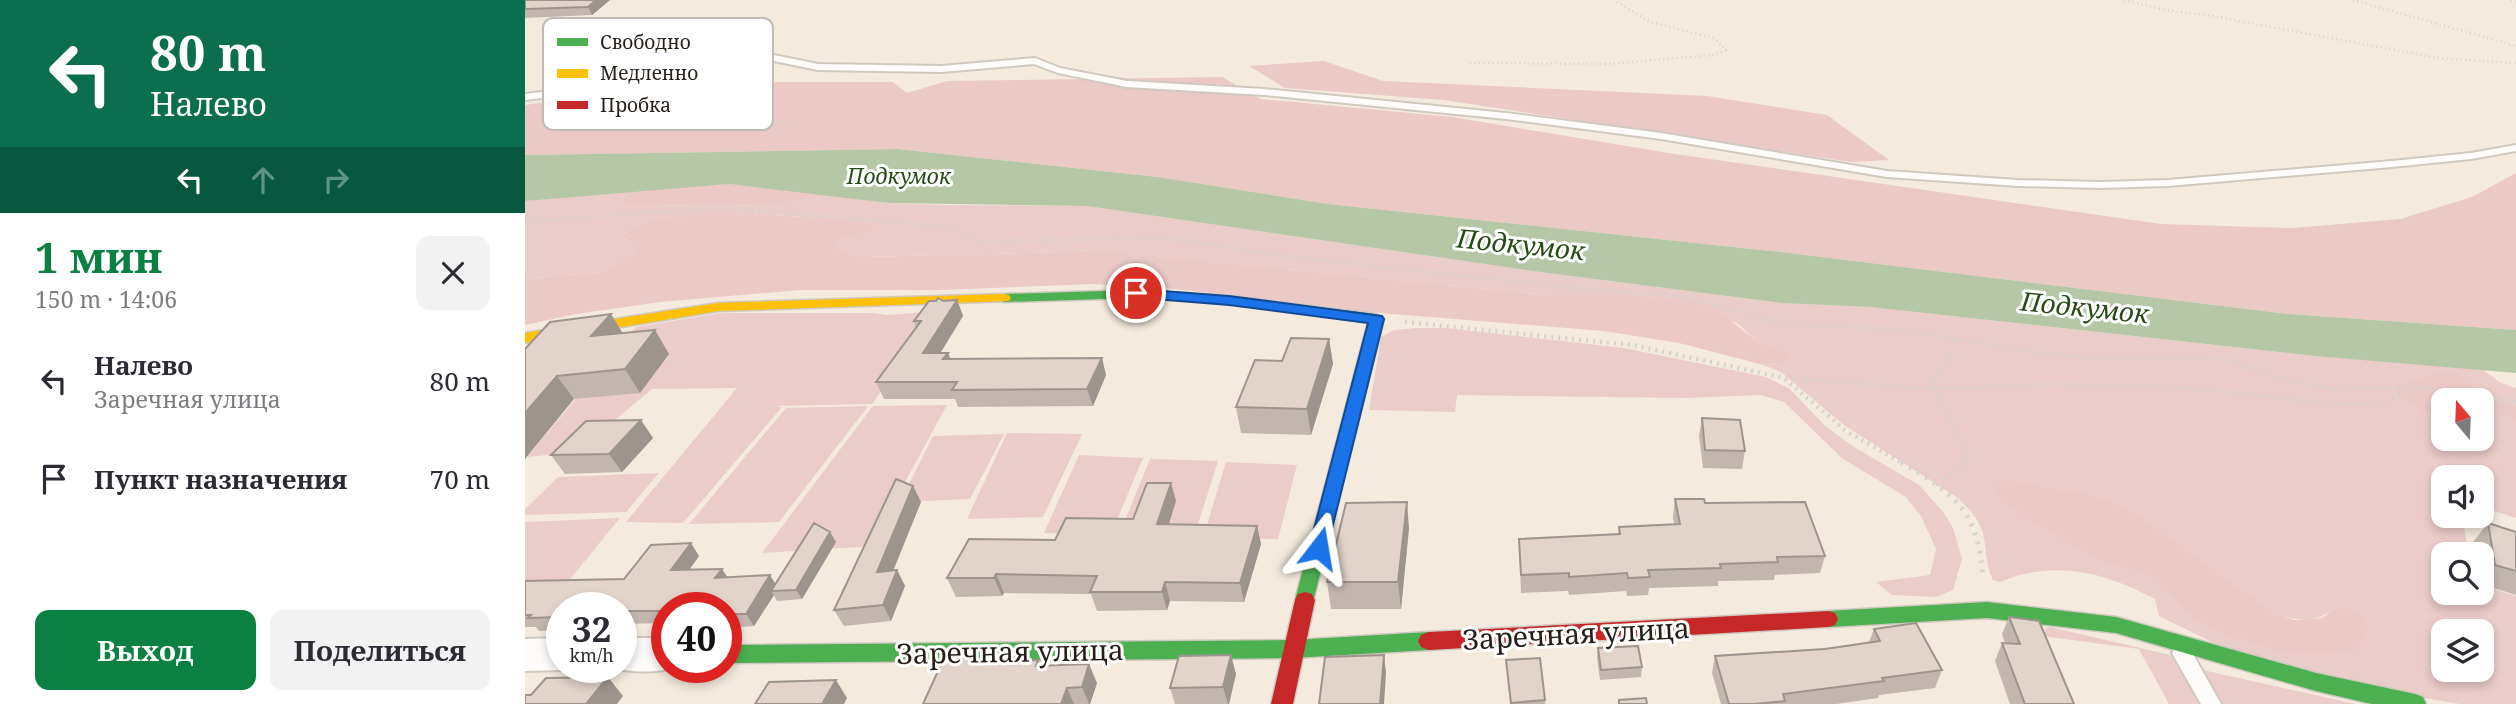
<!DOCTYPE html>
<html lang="ru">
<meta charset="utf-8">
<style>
:root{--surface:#fff;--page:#f2f2f3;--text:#2b2b33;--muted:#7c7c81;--accent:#0b8043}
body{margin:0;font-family:"Noto Serif",serif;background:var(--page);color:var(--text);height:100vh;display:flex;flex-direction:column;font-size:26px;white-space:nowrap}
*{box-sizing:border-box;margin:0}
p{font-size:23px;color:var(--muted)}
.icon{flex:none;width:38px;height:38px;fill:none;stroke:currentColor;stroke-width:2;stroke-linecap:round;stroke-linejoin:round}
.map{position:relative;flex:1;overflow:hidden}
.side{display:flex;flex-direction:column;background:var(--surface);width:525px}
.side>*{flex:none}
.top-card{background:#0b6e4f;color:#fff;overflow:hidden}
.needle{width:46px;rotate:341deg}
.buttons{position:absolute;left:1906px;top:388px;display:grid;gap:14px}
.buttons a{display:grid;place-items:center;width:63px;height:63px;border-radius:14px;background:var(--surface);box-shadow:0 4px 10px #0003;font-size:35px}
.speed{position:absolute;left:21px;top:592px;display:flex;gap:14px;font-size:35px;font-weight:700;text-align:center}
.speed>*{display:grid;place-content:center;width:91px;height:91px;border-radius:50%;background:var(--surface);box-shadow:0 4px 10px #0003;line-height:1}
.speed small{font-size:18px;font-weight:400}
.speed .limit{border:10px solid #d22;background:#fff;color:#111}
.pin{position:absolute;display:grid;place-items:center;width:60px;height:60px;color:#fff;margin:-30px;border:4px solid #fff;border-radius:50%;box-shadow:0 2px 7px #0007}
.me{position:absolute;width:77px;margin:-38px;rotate:14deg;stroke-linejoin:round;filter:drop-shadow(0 0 5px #0008)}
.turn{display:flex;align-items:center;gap:24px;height:147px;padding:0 35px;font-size:32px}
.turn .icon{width:91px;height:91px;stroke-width:2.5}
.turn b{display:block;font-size:49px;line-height:60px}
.lanes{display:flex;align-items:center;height:66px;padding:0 35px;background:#0003;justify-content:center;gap:35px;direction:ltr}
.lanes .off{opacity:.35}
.round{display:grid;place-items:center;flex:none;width:74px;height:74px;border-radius:14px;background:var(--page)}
.head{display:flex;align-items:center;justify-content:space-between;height:119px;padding:0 35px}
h1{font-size:42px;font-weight:700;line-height:52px;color:var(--accent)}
.button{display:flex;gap:14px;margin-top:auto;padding:14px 35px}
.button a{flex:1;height:80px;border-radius:14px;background:var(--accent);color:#fff;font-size:28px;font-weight:700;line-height:80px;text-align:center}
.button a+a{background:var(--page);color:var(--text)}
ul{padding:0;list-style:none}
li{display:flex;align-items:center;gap:21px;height:98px;padding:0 35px}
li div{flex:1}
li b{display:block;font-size:26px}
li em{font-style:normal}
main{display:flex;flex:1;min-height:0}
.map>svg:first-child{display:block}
.green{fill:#eaccca;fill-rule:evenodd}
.forest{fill:#eac9c7}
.water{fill:#b5c7a7}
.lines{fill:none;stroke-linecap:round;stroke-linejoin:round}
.lane-casing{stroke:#d0c9bf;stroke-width:4}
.street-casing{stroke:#d0c9bf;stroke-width:4}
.fast-casing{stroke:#d0c9bf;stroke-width:3}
.slow-casing{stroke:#d0c9bf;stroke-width:3}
.jam-casing{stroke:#d0c9bf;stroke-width:3}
.path-far3{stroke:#d5d2cf;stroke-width:2.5;stroke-dasharray:1 3.5;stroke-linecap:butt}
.path-far2{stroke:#d5d2cf;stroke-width:3.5;stroke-dasharray:2 4.5;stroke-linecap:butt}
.path-far1{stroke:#d5d2cf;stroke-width:4.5;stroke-dasharray:2 5;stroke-linecap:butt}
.path{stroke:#d5d2cf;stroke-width:5;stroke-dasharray:2.5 7;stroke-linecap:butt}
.lane{fill:#fdfcfa;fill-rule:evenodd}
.street{fill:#fdfcfa;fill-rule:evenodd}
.fast{fill:#4caf50;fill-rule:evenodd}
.slow{fill:#ffc107;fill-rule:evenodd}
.jam{fill:#c62828;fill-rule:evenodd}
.wall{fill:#c2b6af}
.shaded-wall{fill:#9e948e}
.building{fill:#e2d4cb;stroke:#9e948e;stroke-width:2}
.route{fill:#1a73e8;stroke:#114b97;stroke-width:2}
.labels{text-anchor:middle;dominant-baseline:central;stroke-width:6;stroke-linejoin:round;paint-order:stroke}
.far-water-label{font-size:21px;font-style:italic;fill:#264b15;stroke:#fff}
.water-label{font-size:26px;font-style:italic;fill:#264b15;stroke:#fff}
.near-street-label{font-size:28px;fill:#251f17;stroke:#fff}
.key{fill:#fff;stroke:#bebcb9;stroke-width:2}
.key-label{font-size:19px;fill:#251f17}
</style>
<main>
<section class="side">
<div class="top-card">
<div class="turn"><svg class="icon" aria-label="left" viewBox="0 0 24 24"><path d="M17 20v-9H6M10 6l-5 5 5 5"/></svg><div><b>80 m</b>Налево</div></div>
<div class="lanes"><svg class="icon" aria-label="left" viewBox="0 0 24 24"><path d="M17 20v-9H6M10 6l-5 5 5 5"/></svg><svg class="icon off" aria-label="ahead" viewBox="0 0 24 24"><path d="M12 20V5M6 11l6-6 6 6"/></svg><svg class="icon off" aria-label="right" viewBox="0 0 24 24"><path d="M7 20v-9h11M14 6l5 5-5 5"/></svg></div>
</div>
<div class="head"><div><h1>1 мин</h1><p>150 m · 14:06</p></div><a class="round"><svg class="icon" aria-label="close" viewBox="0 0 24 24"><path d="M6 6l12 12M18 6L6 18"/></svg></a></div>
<ul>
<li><svg class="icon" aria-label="left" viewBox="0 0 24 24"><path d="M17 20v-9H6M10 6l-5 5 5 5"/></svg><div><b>Налево</b><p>Заречная улица</p></div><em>80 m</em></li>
<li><svg class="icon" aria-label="arrive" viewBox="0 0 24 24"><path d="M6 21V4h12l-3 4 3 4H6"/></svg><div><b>Пункт назначения</b></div><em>70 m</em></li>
</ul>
<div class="button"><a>Выход</a><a>Поделиться</a></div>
</section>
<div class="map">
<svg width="1991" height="704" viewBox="0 0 1991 704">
<rect width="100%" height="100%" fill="#f4ebde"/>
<path class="green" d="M103,190L96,203L112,206L256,204L308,195L364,203L423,205L562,206L1015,272L1256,303L1345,307L1790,356L1955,368L1976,383L1991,388V406L1959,396L1941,379L1909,372L1875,383L1869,390C1882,408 1896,413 1918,414V439H1956L1957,411L1991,421V518L1957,507L1956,478H1918V516H1937L1944,555H1918V593H1956L1957,585L1991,596V704H1935L1829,686L1691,644L1634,616L1630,599C1581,572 1528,559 1475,582L1468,580C1460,565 1462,547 1457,530C1452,517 1442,507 1433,498L1319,425L1256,372L1235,364L1255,365L1257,350L1232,341L1213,324L1153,298L1106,295H1021L580,251L340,257L311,250L313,241L347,232L348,224L315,219L227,214L160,218L98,239L105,241L111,252L75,272L8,278L0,277V201ZM1486,480L1567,494L1612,513L1750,613C1770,621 1788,623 1807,611L1750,651L1674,623L1619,573ZM1918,632H1956V670H1918Z
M401,312L410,317L347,404L246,406L257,407L158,523L101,522L212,388L127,389L52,452L2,457L111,327L195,313H348L363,315Z
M892,328H921L1099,348L1241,377L1265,389L1300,426L1329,447L1394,485L1419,513L1428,528L1437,559L1428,590L1411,597L1367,595L1351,582L1405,575L1411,549L1396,516L1381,497L1318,459L1259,402L1235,395L1161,398L932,395L930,412L844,410L856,337L869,330Z
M422,405L363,513L349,546L237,553L348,406Z
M343,406L254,522L164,524L261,408Z
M482,433L557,434L518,517L442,519Z
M479,434L445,499L375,502L408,436Z
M554,455L618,458L586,534L519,533Z
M625,459L693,461L668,540H592Z
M701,462L772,465L753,539L678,538Z
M134,473L101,512L0,515V509L33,477Z
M95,518L37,589H0V522Z
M1525,627L1650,656L1681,704H1644L1614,649L1510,635Z
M1673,669L1831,704H1694Z"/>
<path class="forest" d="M799,61L858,81L1182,96L1302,115L1364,160L1326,162L919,100L760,88L724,66Z
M697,77L736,99L927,117L1150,154L1636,224L1767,228L1875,219L1947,197L1991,173V330L1764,314L1264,253L803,204L633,177L372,149L0,155V105L101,90L187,82H368L382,93L422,81Z
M204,184L308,195L256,204L112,206L96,203L103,190Z
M227,214L315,219L349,224L347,232L313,241L312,250L340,257L580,251L1021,295H1106L1153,298L1189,308L1232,341L1257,350L1265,358L1255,365L1235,364L1154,343L1079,331L855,313L649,289L567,284L414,290H275L135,302L51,314L0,325V277L8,278L75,272L111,252L105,241L97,238C114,211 195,216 227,214Z
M1909,372L1930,374L1941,379L1959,396L1991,406V421L1957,411L1956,401H1918V414C1896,413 1882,408 1869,390L1875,383Z
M1486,480L1567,494L1612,513L1750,613L1769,620L1796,618L1816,608L1830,611L1841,621L1842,629L1833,649L1807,654L1750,651L1699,634L1674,623L1619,573L1570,559L1493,512L1476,499L1469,485Z"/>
<path class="water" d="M372,149L633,177L803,204L1264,253L1764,314L1991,330V373L1790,356L1345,307L1256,303L1015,272L562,206L364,203L204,184L0,201V155Z"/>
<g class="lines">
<g class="lane-casing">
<path id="lane" d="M239,53L293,64L416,66L510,58L535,68L602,81L739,89L981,113L1136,133L1362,171L1493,180L1575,182L1643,180L1867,161L1946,153L1991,145V151L1946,159L1867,167L1643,186L1575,188L1493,186L1362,177L1136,139L981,119L739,95L602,87L533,73L509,64L416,72L293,70L239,59L190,60L127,71L49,94L0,100V94L48,88L126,65L190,54Z
M1657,645L1664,647L1696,704H1676L1647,653L1650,647Z"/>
</g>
<g class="street-casing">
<path id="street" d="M37,638V667H46L37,670L0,671V639Z
M96,638H142V667H151C133,673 105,673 87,667H96Z"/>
</g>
<g class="fast-casing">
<path id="fast" d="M611,290L704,296L851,314L859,319L787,606L780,608L773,606L770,600L843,322L704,304L611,298L479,302L472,298L479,294Z
M1462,602L1591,617L1791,673L1890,694L1898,697L1901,704H1847L1791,691L1591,633L1462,618L1303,627L1296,625L1293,619L1296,613L1303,611Z
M904,632L912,635L915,641L912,647L904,650L768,658L201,663V645L768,640Z"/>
</g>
<g class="slow-casing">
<path id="slow" d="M479,294L484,295L486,298L484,301L193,311L0,343V333L193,303Z"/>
</g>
<g class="jam-casing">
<path id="jam" d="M780,592L787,594L790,600L768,704H746L770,600L773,594Z
M1303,611L1310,613L1313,619L1310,625L1303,627L904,650L896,647L893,641L896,635L904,632Z"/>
</g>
<path class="path-far3" d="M1599,0L1640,10L1682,15L1913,58L1991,63
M1828,0L1991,46
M1986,0L1991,1
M945,63L1082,64L1189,55L1201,50L1189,38L1125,22L1089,0"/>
<path class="path-far2" d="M0,221L199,208L403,225L433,229L444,238L457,241L640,238L767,257L911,273"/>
<path class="path-far1" d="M896,271L1058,289L1152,296L1261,324L1378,330L1518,354L1576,358L1699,359L1760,380L1810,389L1889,387
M880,322L1107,345L1260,378L1410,389L1526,384L1667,388L1817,405L1858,403L1889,387L1953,392L1991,402
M1429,339L1426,356L1407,379L1420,412L1443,455V461L1439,464
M1260,379L1321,431L1379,464"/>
<path class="path" d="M1376,462C1431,494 1454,513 1458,579
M1411,485L1441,462"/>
<use href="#lane" class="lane"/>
<use href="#street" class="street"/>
<use href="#fast" class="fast"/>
<use href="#slow" class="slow"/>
<use href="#jam" class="jam"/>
</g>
<path class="wall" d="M0,0H85L67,15L0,18Z
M432,300L438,316L415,353H423L425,359L581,375L568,406L433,407L430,399H359L351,382L391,328L389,321L418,301Z
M804,339L808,364L786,435L716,433L711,407L757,361Z
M0,349L144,354L115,393L49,399Z
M1177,418L1220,451L1217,469L1178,468L1174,436Z
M128,438L97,472L40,474L26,455Z
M646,483L651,501L643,524L732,526L736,544L719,602L645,601L642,610L572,611L566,594L479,593L477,596L431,597L422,578L530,540L608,519Z
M388,486L396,502L368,571L372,570L380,586L366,621L319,626L309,610Z
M1150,499L1180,503L1300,556L1295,573L1250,575L1249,580L1193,581V586L1124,588L1123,595L1102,596L1101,591L1044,595L1043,591L996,593L994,539L1093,534L1094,527L1149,524L1148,517Z
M1963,523L1991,532V595L1956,584V555H1950L1948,542Z
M884,528L876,609H806L802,582Z
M305,532L311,542L277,599L252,601L249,595L229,626L201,628V607H142V623L96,624V607H37V630L14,631L11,627H0V581L99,579L174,556L164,570L202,577L251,584Z
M1484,617L1549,704H1485L1470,661L1477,643L1480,644L1477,634Z
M1349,629L1417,670L1410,688L1354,695L1353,698L1311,704H1196L1187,673L1190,656L1300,649L1344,642Z
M1073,648L1117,667L1116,677L1075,680L1072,658Z
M513,660L516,666L572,683L565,704H398L453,662Z
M981,660L1020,700V704H985Z
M711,674L704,704H650L645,688Z"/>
<path class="shaded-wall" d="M71,0H85L67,15L63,7Z
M432,300L438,316L405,370L398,353Z
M86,314L100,337L66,336Z
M130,330L144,354L115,393L100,369Z
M804,339L808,364L786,435L782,409Z
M423,353L429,369L418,359Z
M577,358L581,375L568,406L562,389Z
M32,376L49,399L0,459V413Z
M116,420L128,438L97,472L84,454Z
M646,483L651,501L638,543L632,524Z
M388,486L396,502L361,588L352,572Z
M882,502L884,528L876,609L873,582Z
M732,526L736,544L719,602L715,583Z
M305,532L311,542L277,599L271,590Z
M166,543L174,556L155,583L146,570Z
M197,569L205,581L190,578Z
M372,570L380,586L366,621L358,605Z
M471,574L479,593L477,596L469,578Z
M245,575L253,588L246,591L249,595L229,626L221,614Z
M640,582L645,601L642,610L637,592Z
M706,655L711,674L704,704H703L698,687Z
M859,655L861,673L859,704H855Z
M564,664L572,683L565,704H564L557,687Z
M83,677L98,696L92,704H61Z
M311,680L322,698L319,704H297Z
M542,688L549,704H536Z"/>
<path class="building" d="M0,0H71L63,7L0,9Z
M413,298L418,301L432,300L398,353H423L418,359L577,358L562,389L427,390L432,382H351L396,321H389L404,301H411Z
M86,314L66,336L130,330L100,369L32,376L0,413V349L25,322Z
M766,338L804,339L782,409L711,407L730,360L757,361Z
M1177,418L1215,420L1220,451L1180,450Z
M116,420L84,454L26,455L61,421Z
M371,479L388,486L352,572L372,570L358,605L309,610Z
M622,483H646L632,524L732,526L715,583L640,582L637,592H565L572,576L471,574L469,578H422L444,539L530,540L541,518L608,519Z
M1150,499H1179L1180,503L1280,502L1300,556L1252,557L1253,562L1195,564L1196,568L1123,570L1125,577L1103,578L1102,573L1044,577V573L996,575L994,539L1095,534L1094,527L1155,524Z
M882,502L873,582H802L821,503Z
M289,523L305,532L271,590L246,591Z
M1963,523L1991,532V571L1970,565Z
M166,543L146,570L197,569L190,578L245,575L221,614H201V607H142V611H96V607H37V614L34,617L3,618L6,615H0V581L99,579L126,545Z
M1484,617L1514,621L1549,704H1500L1477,643L1495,644Z
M1391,623L1417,670L1357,678L1359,681L1258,694L1260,701L1229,704H1204L1190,656L1300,649L1355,641L1349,629Z
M1113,646L1117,667L1076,670L1073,648Z
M706,655L698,687L645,688L654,656Z
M859,655L855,704H794L800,657Z
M451,657L449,662L513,660L511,666L564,664L557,687L542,688L536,704H398L419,658Z
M1015,658L1020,700L986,703L981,660Z
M83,677L61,704H0V695H6L21,678Z
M311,680L297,704H230L244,682Z
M1121,698L1122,704H1094V700Z"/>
<path class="route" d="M611,289L704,296L857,316L859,319L801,553L794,555L787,553L784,548L843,323L704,305L606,297L604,293Z"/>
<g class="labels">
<g class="far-water-label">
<text x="374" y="176">Подкумок</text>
</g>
<g class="water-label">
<text transform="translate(996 244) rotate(6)">Подкумок</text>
<text transform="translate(1560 307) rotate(6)">Подкумок</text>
</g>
<g class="near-street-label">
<text transform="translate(1051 633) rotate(-3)">Заречная улица</text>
<text transform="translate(485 651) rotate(-1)">Заречная улица</text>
</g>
</g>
<rect x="18" y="18" width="230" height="112" rx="10" class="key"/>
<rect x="32" y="38" width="31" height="8" fill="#4caf50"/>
<rect x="32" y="69" width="31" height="9" fill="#ffc107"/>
<rect x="32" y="101" width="31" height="8" fill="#c62828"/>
<g class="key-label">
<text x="75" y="49">Свободно</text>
<text x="75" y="80">Медленно</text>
<text x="75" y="112">Пробка</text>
</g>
</svg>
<div class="buttons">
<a><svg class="needle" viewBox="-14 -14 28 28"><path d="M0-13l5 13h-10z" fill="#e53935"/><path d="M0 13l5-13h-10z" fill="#7c7c81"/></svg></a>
<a><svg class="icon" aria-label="sound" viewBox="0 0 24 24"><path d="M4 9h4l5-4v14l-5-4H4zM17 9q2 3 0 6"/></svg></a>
<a><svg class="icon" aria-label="search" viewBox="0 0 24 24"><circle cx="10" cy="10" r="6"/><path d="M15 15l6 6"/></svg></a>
<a><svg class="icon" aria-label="layers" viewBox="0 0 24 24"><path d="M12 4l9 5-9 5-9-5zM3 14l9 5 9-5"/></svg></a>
</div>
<div class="speed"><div>32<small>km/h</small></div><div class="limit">40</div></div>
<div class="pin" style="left:611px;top:293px;background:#d93025"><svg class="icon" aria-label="arrive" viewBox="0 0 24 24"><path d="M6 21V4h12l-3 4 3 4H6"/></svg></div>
<svg class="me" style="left:794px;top:548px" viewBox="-20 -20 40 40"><path d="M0-17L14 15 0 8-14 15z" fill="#1a73e8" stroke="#fff" stroke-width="4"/></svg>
</div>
</main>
